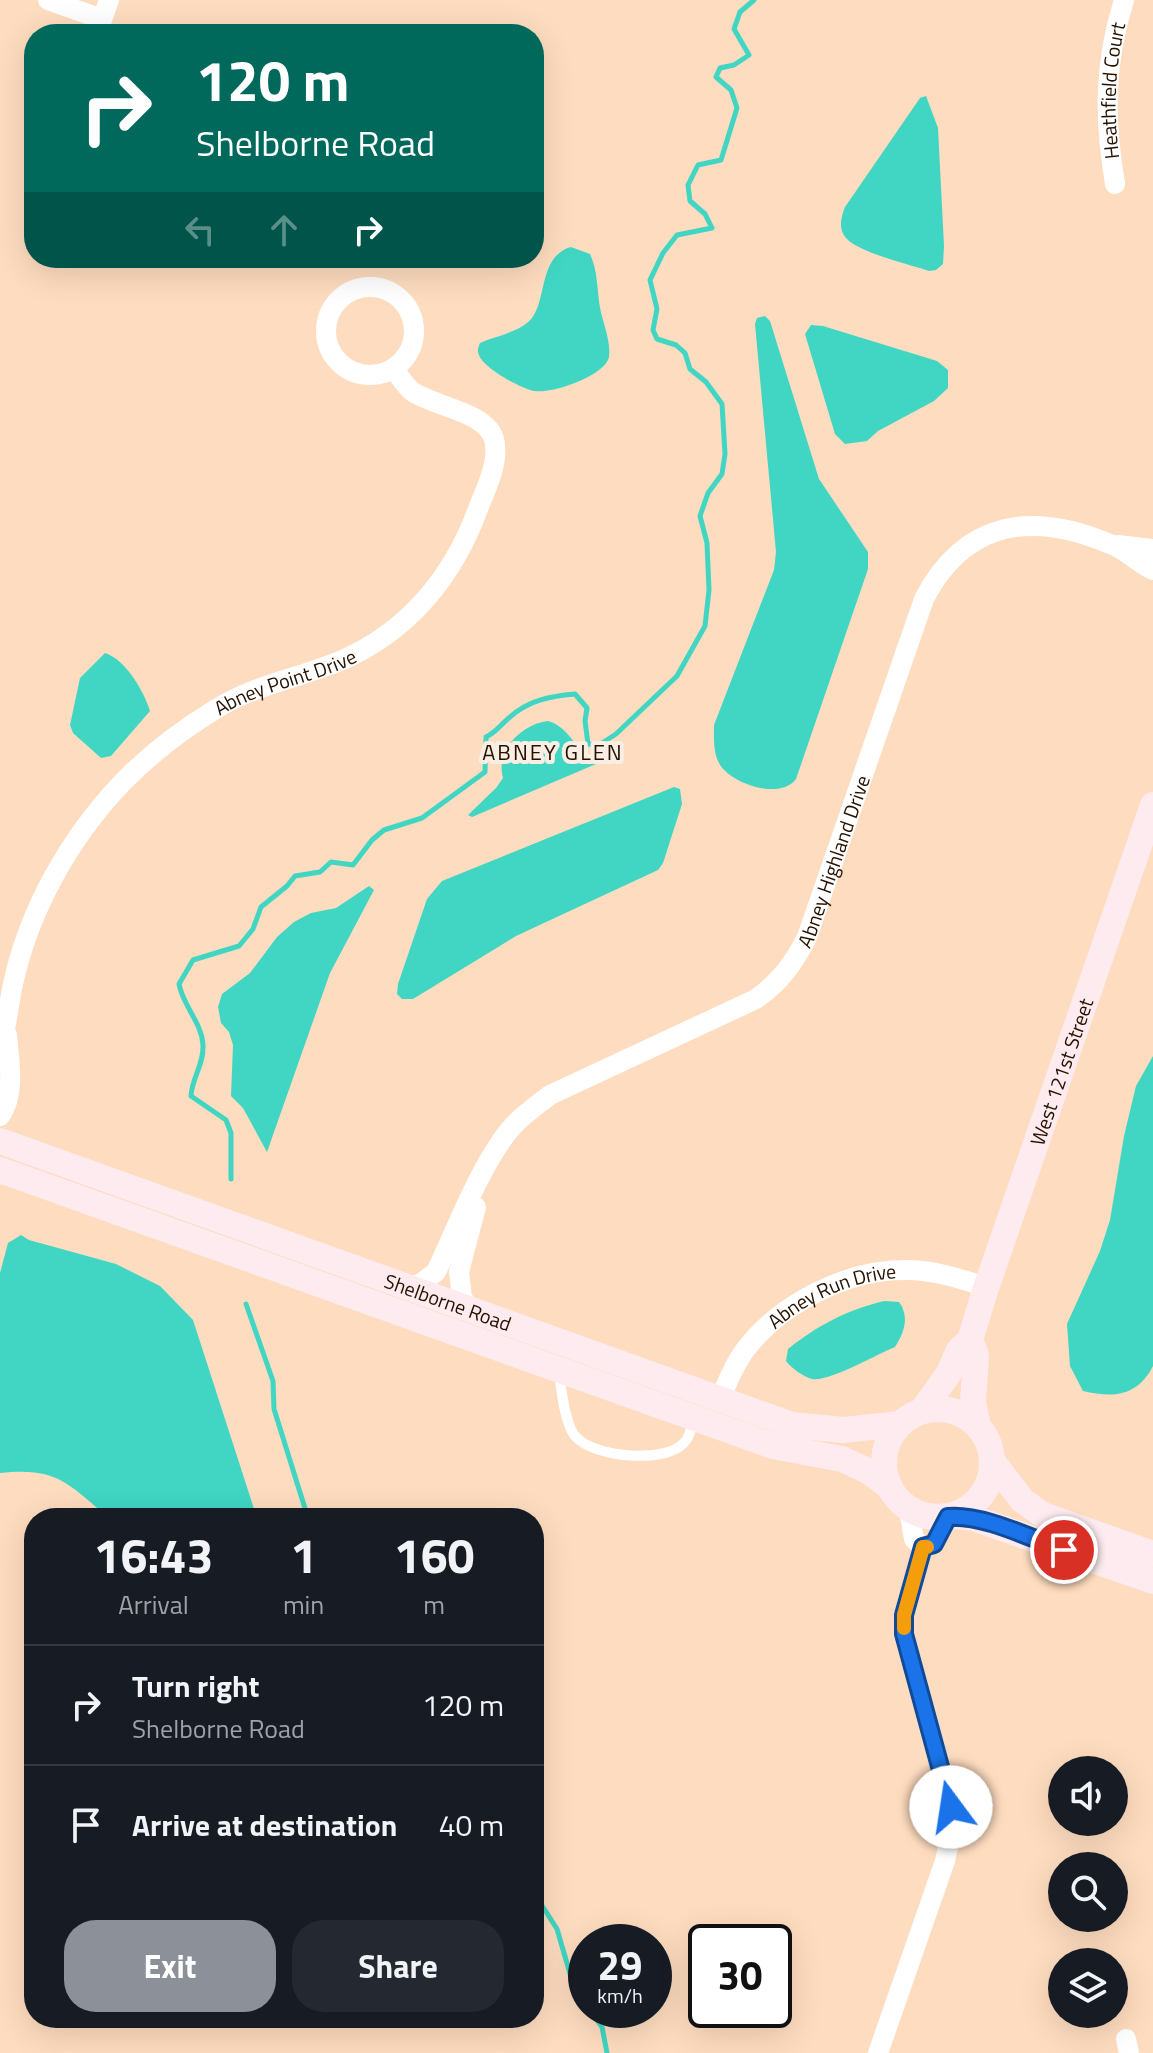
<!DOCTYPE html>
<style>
:root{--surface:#171b24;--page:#242831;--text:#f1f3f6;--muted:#9ea1a6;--line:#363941;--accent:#8c9099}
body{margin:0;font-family:"Titillium Web",sans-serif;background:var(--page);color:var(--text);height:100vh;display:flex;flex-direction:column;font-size:30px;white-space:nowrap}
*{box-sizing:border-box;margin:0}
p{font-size:26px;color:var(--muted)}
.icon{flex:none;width:44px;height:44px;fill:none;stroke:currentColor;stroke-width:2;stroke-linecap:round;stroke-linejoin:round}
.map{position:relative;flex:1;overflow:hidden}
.panel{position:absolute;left:24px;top:1508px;width:520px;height:520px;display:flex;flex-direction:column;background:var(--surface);border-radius:32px;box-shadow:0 8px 32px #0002}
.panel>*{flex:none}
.hud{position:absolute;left:24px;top:24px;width:520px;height:244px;border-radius:32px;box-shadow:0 8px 32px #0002;background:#00695c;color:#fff;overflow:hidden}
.buttons{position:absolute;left:1048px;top:1756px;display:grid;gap:16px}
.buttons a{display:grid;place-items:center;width:80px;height:80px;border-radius:50%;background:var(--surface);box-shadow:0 8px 32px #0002;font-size:40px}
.speed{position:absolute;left:568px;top:1924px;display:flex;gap:16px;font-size:40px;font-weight:700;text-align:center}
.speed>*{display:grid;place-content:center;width:104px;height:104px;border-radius:50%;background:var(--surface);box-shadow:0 8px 32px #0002;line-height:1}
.speed small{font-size:20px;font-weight:400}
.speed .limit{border:4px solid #111;border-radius:12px;background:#fff;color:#111}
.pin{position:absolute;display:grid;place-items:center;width:68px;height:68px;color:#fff;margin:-34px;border:4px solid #fff;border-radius:50%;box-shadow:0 2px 8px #0007}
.me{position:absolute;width:88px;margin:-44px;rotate:346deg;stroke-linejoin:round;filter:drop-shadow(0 0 6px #0008)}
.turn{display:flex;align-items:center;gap:28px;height:168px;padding:0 40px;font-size:36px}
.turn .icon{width:104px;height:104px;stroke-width:2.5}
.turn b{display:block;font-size:56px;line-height:68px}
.lanes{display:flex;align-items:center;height:76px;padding:0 40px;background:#0003;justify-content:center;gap:40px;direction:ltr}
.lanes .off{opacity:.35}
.eta{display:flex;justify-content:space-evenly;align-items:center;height:136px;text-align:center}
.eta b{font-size:48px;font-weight:700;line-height:56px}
.action{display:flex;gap:16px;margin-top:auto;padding:16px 40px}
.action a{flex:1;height:92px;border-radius:32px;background:var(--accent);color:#fff;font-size:32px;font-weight:700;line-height:92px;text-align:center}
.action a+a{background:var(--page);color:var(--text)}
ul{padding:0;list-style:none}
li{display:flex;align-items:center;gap:24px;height:120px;padding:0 40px;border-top:2px solid var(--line)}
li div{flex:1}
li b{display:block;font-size:30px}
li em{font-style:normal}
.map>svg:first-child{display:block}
.water{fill:#40d6c3}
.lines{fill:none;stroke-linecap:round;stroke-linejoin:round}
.stream{stroke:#40d6c3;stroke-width:5}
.lane{stroke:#fff;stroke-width:10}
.street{stroke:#fff;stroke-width:20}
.secondary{stroke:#fdebef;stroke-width:26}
.route-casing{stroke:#114b97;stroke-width:20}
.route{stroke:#1a73e8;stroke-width:14}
.slow{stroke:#f59e0b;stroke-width:14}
.labels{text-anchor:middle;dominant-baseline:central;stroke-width:8;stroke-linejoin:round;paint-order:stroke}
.street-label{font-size:20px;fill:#261201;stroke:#f9eee4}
.neighbourhood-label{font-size:22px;letter-spacing:2px;fill:#261201;stroke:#f9eee4}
</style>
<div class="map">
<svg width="1153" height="2053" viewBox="0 0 1153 2053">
<rect width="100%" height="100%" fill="#fedcbf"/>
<path class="water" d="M926,96L938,128L944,246L943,264L936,270L929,271C909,264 859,253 846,238C838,229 841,217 845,207L920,98Z
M571,247L590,254C598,271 597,290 600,308C603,323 611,341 609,357C605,376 552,394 534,391C522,389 483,368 479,355C477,350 478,348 480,343C495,336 521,332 532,318C547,298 539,256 571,247Z
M765,316L770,321L819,479L868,552V569L796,779C780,801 729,783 719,763C713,752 714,737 714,725L774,570L776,552L755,324L757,318Z
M811,325L823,326L937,361L948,370V388L934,401L878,431L867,441L845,444L835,434L805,334Z
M105,653C125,659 144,691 150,711L111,756L101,758L73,733L70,725L80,678Z
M548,721C570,727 576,752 596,764L472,817L468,815L496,788L503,778C495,750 522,724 548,721Z
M674,787L680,789L682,804L663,863L658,870L516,936L413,999H402L397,994L398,984L427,899L442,881Z
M369,886L374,890L330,973L267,1152L243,1108L231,1096L233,1045L229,1032L221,1023L218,1007L222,994L250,973L277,937L294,922L311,913L336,908Z
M1153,1056V1366C1137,1397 1113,1398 1083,1391L1070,1366L1067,1324L1100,1251L1110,1220L1124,1136L1136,1086Z
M21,1235L29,1240L116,1264L160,1286L193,1320L257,1518H109C68,1484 58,1467 0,1473V1273L8,1243Z
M884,1301L899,1302C910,1317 904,1333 895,1347C877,1354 830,1382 812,1379C804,1377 791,1368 786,1361L788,1349C818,1325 847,1310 884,1301Z"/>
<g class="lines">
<path class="stream" d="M231,1179V1133L226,1120L191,1096C192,1078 204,1064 203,1045C202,1023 183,1006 179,984L193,960L239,946L253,929L261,907L287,886L295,876L320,872L331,862L353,865L372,840L384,830L422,818L485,772L486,737C497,732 501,724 510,717C529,700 551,696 575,694L587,708L585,721L588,744L599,745L616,734L677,676L705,626L709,590L707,543L700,516L708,493L722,474L725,454L722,404L706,382L690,369L685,353L676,345L657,339L653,330L657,309L650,280L663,253L677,235L712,228L705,214L690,201L688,185L698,165L721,160L737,108L731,90L716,77L720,68L734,65L749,55L734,29L740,12L754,0
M246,1304L273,1381L274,1409L308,1518
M534,1893L557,1929L573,1984L586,2003
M590,2010L602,2027L607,2053"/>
<path class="lane" d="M559,1372C561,1388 565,1428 577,1438C596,1457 664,1464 684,1443C690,1437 691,1428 693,1420"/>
<g class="street">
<path d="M48,0L102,19"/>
<path d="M97,34L109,0"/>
<path id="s1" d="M1115,184C1104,118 1104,64 1124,0"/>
<circle cx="370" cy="331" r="44"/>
<path d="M1118,545L1153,549"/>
<path id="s2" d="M0,1049C7,1028 8,1006 13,984C29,910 69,839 121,784C148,756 183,729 216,709C254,685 299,678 340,661C408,632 453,577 478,509C486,488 500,462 494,439C486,412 436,407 413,392C405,386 400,377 394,369"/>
<path d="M0,1116C16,1094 9,1060 7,1035"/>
<path id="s3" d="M405,1287L420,1284L436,1272C457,1228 476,1176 504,1137C516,1120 533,1108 550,1095L756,999C780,982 794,963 807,937L924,599C965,520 1033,511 1110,544C1126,550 1138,563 1153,570"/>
<path d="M472,1311L462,1298L459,1272L476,1207"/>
<path id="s4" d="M720,1400C727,1382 734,1365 745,1350C781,1303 848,1269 907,1270C934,1270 961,1279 986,1287"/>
<path d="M909,1510L914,1539L923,1547"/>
<path d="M923,1547L934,1544L948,1517"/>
<path d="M1126,2039L1129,2053"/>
<path d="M878,2053L945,1861L952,1829L951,1807L904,1634V1615L923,1547"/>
</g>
<g class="secondary">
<path id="s5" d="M0,1141L792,1425L843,1430L900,1424"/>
<path d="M0,1170L773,1446L842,1459L868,1471L890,1487"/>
<path d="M970,1340L976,1355L973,1402L978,1426"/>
<circle cx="938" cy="1463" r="54"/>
<path id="s6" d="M922,1411L949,1373L959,1350L970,1340L985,1291L1153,805"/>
<path d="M993,1462L1022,1500L1043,1515L1153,1554"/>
<path d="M956,1516L973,1518L1153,1581"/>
</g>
</g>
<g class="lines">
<g class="route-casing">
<path id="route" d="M951,1807L904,1634V1615L923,1547L934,1544L948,1517C983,1514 1030,1538 1064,1550"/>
</g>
<use href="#route" class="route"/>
<path class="slow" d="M904,1628V1615L923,1547H927"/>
</g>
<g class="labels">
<g class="street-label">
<text stroke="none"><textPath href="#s1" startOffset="94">Heathfield Court</textPath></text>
<text stroke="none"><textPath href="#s2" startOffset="492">Abney Point Drive</textPath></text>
<text stroke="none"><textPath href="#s3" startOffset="638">Abney Highland Drive</textPath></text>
<text stroke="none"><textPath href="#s6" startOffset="370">West 121st Street</textPath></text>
<text stroke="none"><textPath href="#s4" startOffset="162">Abney Run Drive</textPath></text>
<text stroke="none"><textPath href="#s5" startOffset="476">Shelborne Road</textPath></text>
</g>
<g class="neighbourhood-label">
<text x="553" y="752">ABNEY GLEN</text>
</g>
</g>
</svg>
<div class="buttons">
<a><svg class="icon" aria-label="sound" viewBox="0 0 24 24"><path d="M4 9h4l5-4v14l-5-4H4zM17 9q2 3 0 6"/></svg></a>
<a><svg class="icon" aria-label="search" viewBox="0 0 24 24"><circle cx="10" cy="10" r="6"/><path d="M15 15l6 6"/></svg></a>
<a><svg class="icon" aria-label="layers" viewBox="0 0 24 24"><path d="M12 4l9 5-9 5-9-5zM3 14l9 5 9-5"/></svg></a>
</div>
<div class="speed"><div>29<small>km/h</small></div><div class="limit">30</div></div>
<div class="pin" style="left:1064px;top:1550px;background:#d93025"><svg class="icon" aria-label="arrive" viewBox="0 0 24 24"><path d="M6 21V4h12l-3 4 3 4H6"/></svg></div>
<svg class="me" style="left:951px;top:1807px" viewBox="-20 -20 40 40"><circle r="19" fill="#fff"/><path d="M0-13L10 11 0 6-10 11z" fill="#1a73e8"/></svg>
<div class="hud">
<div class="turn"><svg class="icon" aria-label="right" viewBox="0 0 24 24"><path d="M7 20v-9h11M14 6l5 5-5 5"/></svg><div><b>120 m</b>Shelborne Road</div></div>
<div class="lanes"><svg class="icon off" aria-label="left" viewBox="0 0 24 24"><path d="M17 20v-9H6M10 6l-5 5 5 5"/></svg><svg class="icon off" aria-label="ahead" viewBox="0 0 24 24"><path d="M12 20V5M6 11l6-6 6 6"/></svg><svg class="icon" aria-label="right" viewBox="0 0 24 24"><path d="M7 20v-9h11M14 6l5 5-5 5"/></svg></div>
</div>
<section class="panel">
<div class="eta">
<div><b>16:43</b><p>Arrival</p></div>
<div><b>1</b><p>min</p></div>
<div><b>160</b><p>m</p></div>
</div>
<ul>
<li><svg class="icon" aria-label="right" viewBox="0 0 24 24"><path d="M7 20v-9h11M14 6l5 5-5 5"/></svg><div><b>Turn right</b><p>Shelborne Road</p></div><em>120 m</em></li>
<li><svg class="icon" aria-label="arrive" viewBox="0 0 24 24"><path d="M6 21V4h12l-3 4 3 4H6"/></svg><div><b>Arrive at destination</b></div><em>40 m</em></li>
</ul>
<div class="action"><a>Exit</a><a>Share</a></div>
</section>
</div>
